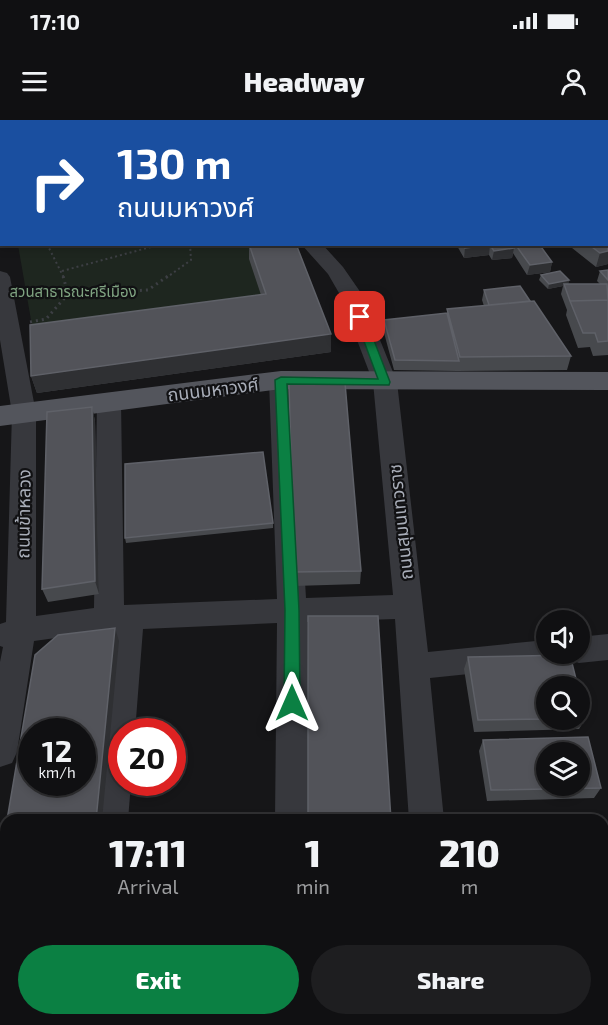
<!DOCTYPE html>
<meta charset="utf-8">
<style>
:root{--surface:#101012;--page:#1e1e20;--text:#f1f3f6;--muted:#9c9d9f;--line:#303032;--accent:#0b8043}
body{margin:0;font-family:"Exo 2","Noto Sans Thai",sans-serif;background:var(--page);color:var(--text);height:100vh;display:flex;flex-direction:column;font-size:22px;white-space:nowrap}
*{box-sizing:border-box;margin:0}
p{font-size:20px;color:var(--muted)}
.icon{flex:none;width:33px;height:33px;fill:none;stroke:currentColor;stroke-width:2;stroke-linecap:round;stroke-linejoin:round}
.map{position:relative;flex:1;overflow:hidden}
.drawer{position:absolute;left:0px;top:694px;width:609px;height:212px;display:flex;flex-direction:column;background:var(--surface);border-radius:18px 18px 0 0;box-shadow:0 3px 9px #0003,0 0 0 2px var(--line)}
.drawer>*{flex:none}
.guide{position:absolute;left:0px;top:0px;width:609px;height:126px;box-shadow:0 3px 9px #0003,0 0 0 2px var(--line);background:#1a4fa0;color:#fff;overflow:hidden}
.fabs{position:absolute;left:536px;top:490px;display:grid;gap:12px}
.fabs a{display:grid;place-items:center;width:54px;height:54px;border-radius:50%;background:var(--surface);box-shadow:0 3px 9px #0003,0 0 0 2px var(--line);font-size:30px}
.speed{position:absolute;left:18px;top:598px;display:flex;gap:12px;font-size:30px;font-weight:700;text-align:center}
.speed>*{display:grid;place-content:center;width:78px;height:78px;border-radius:50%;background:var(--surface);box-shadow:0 3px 9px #0003,0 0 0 2px var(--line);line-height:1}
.speed small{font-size:15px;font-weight:400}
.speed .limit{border:9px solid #d22;background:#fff;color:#111}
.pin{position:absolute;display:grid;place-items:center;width:51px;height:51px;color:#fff;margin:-26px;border-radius:12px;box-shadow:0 3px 9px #0006}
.me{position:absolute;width:66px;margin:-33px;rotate:0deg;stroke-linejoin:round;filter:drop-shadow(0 0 4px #0008)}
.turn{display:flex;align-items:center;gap:21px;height:126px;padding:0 18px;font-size:27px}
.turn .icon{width:78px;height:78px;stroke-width:2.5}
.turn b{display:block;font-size:42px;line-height:51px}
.eta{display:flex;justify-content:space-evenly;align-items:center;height:102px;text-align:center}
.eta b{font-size:36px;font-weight:800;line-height:42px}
.cta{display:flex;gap:12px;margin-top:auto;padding:12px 18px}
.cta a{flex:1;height:69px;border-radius:36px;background:var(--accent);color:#fff;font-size:24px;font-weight:800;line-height:69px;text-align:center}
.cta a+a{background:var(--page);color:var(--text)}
.status{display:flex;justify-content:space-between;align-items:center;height:42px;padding:0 30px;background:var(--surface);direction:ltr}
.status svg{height:16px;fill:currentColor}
header{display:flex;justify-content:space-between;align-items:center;height:78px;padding:0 18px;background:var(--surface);font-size:27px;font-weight:800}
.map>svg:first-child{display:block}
.green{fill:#1e261f}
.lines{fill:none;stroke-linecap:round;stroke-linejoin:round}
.path-far1{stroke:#3d3f44;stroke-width:2;stroke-dasharray:2 3;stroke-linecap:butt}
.path{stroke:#3d3f44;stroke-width:3;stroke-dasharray:2 4;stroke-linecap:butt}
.minor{fill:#37383d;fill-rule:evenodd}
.major{fill:#53555c;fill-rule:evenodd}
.wall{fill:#47494d}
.shaded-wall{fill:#2f3033}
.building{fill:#525359;stroke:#5f6168;stroke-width:1.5;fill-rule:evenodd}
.route{fill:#0b8043;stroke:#07532c;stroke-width:1.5}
.labels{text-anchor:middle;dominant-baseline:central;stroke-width:4.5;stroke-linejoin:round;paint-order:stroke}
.far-park-label{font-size:15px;fill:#7fa381;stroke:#111113}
.street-label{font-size:18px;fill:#a8adb8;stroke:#111113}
</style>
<div class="status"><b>17:10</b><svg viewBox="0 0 49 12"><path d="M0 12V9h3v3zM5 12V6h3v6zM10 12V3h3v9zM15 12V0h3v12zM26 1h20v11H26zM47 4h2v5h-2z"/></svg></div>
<header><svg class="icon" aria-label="menu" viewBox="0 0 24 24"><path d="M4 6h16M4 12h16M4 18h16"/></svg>Headway<svg class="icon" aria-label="person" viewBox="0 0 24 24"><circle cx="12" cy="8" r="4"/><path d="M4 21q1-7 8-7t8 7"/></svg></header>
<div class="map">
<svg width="608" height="905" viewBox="0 0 608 905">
<rect width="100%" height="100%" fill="#161618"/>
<path class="green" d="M283,124L266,192L35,223L18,125Z"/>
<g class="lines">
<path class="path-far1" d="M47,124L64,158
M62,151L162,124
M166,158L191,140L190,124"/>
<path class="path" d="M68,174L148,170L168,156
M30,202L46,199L68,174L63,156"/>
<path class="minor" d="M114,0H133L134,2H115Z
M260,0H284L259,2Z
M0,64H2L0,76Z
M301,124H322L343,147L361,173L397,262L428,532L546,520V534H561L557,542L546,546L430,558L444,700H409L395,499L307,502L310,700H275L277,503L143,509L135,612H122V663H131L128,700H93L113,510L34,521L17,632L12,643L0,647V542L3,527L0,526V504L6,502L12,293L0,220V151L7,153L10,157L36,293V496L94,488L97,281L101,275L109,273L117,275L121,281L124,485L277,479L269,260L273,255L281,252L289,255L293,260L306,478L393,475L373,262L339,173L328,154Z
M608,514V540L579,543L568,539L566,534H579V517Z
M603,877H608V905H586L584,900H603Z
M71,900H111L110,905H70Z
M276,900H316V905H276Z
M420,900H460V905H420Z"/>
<path class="major" d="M588,0H608V4V2Z
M281,251L608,252V270L281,269L0,306V286Z"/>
</g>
<path class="wall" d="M608,97V144L596,147L567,124H608Z
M249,124H296L331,232L37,273L31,256L261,175L249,139Z
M456,124H539L552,142L550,152L527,155L513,133L512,138L492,140L489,135L464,138Z
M608,150V235L593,236L590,227L578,228L566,195L567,190L561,174L563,166L548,169L539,160L541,155L569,160L568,164H600L597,161L600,151Z
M484,170L530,181L571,236L567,250L457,251L394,250L383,209L384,200L447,193V189L484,186L482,180Z
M289,264L361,451L360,464L294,466Z
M92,287L95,301L99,474L48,482L42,469Z
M273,403V408L126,423L125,418Z
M468,537L546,567V600H579V571L586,598L579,609L474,612L464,549Z
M483,620L601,668L594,678L487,681L479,631Z
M603,722L608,741V751L603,757Z
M603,773H608V860H603Z"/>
<path class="shaded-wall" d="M490,125L489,135L464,138L465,128Z
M514,128L512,138L492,140L494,131Z
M608,131V144L596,147L600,133Z
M552,142L550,152L527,155L530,145Z
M569,160L568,165L564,164L563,166L548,169L549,164Z
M331,214V232L37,273L31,256Z
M92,287L95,301L99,474L95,461Z
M115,508L119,521L102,700H96Z
M76,900H83V905H76Z"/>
<path class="building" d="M608,114V131L600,133L588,124H608Z
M249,124H296L331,214L31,256L30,205L266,174Z
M463,124H511L514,128L494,131L490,125L465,128Z
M515,124H539L552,142L530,145Z
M608,150V160L600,151Z
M560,151L569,160L549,164L541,155Z
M564,164H607L608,180L570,181Z
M520,166L530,181L489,185L484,170Z
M608,180V221L598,222L595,213H583L570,181Z
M534,181L571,236L460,237L447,189Z
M447,193L459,241L395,240L384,200Z
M345,263L361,451L294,452L289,264Z
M92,287L95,461L42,469L47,292Z
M263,332L273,403L125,418V344Z
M308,496H378L391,700H308Z
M115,508L96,700H7L35,535L58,515ZM32,612H82V663H32Z
M570,535L578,567H546V599L478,600L468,537Z
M579,571L586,598H579Z
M588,617L601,668L491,670L483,620ZM546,633H579V666H546Z
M6,708V900H76V905H0V744Z
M603,722L608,741V749H603Z
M603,773H608V854H603Z
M141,900H264V905H141Z
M309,900H404L405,905H309Z"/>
<path class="route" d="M360,194L365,197L390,262L389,265L287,264L299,490L300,583L297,588L292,590L286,588L284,583L285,490L275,260L281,257L378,259L355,197Z"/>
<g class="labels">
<g class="far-park-label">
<text x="73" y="171">สวนสาธารณะศรีเมือง</text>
</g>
<g class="street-label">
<text transform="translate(213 269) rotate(-7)">ถนนมหาวงศ์</text>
<text transform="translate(23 394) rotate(-89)">ถนนข้าหลวง</text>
<text transform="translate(400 402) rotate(-96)">ถนนสุมนเทวราช</text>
</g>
</g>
</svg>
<div class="fabs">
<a><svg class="icon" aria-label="sound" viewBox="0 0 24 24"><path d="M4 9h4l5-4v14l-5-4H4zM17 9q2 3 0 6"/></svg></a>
<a><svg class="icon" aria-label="search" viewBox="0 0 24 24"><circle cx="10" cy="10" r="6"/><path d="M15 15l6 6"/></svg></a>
<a><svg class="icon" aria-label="layers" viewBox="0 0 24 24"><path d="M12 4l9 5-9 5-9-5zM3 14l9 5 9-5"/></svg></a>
</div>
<div class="speed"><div>12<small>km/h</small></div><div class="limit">20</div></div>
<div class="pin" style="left:360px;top:197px;background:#d93025"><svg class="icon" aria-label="arrive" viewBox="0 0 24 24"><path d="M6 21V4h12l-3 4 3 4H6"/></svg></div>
<svg class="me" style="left:292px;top:583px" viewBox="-20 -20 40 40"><path d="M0-17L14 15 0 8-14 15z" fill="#0b8043" stroke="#fff" stroke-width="4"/></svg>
<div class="guide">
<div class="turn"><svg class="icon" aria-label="right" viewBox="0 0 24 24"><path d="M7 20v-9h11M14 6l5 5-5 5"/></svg><div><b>130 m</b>ถนนมหาวงศ์</div></div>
</div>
<section class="drawer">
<div class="eta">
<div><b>17:11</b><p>Arrival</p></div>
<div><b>1</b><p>min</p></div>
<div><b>210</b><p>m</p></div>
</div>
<div class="cta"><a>Exit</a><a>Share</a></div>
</section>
</div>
